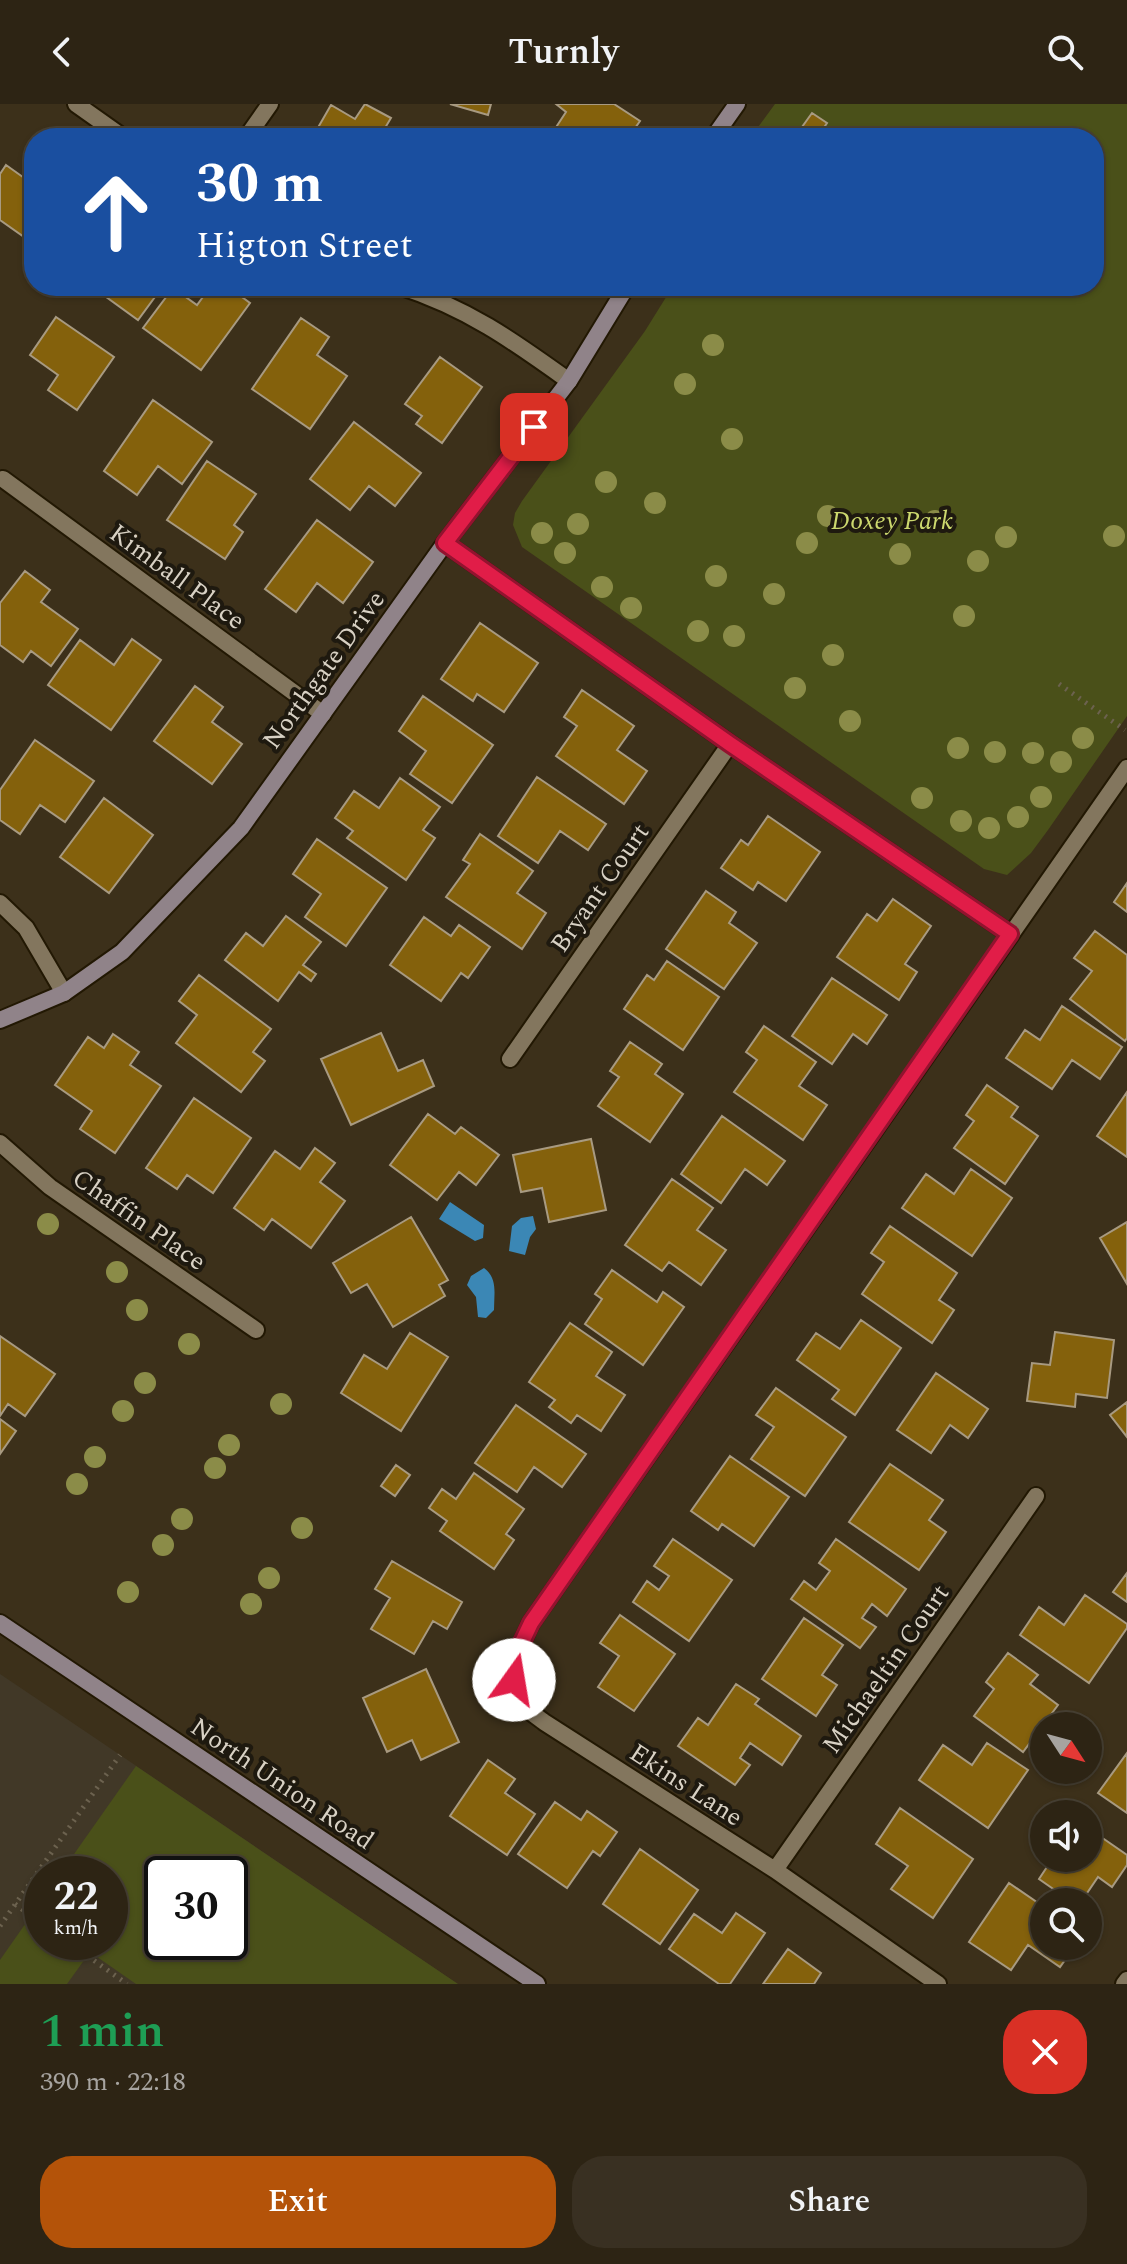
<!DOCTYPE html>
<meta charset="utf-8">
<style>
:root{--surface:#2d2414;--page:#393022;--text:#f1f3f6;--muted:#a7a4a0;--line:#484134;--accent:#b45309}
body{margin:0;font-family:Spectral,serif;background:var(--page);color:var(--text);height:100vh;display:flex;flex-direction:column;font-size:30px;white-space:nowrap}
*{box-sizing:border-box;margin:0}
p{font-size:26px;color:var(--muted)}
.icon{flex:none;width:44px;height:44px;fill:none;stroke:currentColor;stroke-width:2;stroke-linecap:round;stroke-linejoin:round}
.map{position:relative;height:1880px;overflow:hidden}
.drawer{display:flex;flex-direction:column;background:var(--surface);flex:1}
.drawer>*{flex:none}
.banner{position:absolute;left:24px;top:24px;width:1080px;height:168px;border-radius:32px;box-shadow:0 2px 6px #0004,0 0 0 2px var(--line);background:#1a4fa0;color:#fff;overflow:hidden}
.needle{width:52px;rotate:126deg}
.tools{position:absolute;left:1030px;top:1608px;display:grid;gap:16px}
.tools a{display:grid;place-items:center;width:72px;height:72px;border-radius:50%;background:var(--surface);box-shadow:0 2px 6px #0004,0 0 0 2px var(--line);font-size:40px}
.speed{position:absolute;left:24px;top:1752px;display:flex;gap:16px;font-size:40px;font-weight:700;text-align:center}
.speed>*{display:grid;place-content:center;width:104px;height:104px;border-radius:50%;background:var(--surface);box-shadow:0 2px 6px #0004,0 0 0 2px var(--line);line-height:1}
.speed small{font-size:20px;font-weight:400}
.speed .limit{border:4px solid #111;border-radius:12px;background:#fff;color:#111}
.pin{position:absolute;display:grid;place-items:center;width:68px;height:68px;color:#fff;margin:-34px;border-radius:16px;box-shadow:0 4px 12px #0006}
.me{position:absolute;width:88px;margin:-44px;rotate:13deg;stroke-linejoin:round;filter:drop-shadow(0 0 6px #0008)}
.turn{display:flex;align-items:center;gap:28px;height:168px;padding:0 40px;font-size:36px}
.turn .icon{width:104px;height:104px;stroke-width:2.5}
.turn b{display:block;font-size:56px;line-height:68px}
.round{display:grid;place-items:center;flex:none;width:84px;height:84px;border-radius:32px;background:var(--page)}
.headline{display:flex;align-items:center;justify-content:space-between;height:136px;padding:0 40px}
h1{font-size:48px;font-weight:600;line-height:60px;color:#1e9e55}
.button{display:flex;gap:16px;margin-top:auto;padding:16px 40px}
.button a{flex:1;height:92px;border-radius:32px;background:var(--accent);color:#fff;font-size:32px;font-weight:600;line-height:92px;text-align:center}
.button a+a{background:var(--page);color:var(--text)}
header{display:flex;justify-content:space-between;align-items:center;height:104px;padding:0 40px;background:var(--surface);font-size:36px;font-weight:600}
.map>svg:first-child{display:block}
.education{fill:#413827;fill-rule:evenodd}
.green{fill:#4a5019;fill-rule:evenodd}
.water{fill:#3b87b5}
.building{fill:#84610c;stroke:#a89a81;stroke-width:2}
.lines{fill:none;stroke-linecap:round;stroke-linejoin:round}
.street-casing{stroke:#221803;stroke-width:20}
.secondary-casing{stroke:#221803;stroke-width:20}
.path{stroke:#6c624f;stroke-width:5;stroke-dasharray:2 6;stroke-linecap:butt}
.street{stroke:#83765e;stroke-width:16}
.secondary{stroke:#908389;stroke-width:16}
.tree{fill:#8b8c48}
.route-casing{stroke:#92132f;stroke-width:20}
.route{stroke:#e11d48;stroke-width:14}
.labels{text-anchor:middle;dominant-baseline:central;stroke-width:8;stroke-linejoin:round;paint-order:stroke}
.park-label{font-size:26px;font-style:italic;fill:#ccd86e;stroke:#1e190f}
.street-label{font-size:26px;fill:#d8d1c4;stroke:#1e190f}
</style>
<header><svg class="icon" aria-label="back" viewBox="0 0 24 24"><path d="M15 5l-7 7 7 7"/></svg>Turnly<svg class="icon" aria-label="search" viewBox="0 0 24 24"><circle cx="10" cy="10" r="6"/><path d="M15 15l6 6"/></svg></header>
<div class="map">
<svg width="1127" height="1880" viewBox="0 0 1127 1880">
<rect width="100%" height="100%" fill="#3c301a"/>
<path class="education" d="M0,1570L98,1636L458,1880H0ZM42,1770H110V1838H42ZM162,1770H230V1838H162Z"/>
<path class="green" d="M775,0H1127V612L1048,726L1031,749L1007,771L984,765L522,443L513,421L515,409L522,397L645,227L673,182H1094V34H750Z
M136,1662L458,1880H136L90,1848L67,1880H0V1856L42,1796V1838H110V1770H60ZM230,1770V1838H162V1770Z"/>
<path class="water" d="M450,1098L484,1121L483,1134L475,1137L439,1115Z
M533,1112L536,1125L530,1133L525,1151L509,1147L512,1122L521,1114Z
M484,1164C498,1174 494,1190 494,1206L486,1214L478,1213L476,1193L467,1181L471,1172Z"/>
<path class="building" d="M365,0L391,14L379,34H312L331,1L355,15Z
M450,0H491L488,11Z
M614,0L640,17L628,34H549L566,8L556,0Z
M812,9L827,19L817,34L802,23Z
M6,61L34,81V140L0,116V70Z
M91,182H163L138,216Z
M211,182H227L250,199L201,266L143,224L173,184L197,201Z
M56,213L114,253L77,306L48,286L58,271L30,251Z
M301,214L329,233L317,251L347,272L310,325L252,285Z
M440,253L482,283L442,339L416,320L422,312L405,300Z
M153,296L212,338L182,380L158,362L137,391L104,367Z
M354,318L421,369L395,402L369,382L350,406L310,375Z
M207,357L256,390L234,421L243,428L225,455L167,416Z
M317,416L373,458L343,499L317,479L296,508L265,485Z
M25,467L50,486L41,498L78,525L51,562L31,547L23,558L0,541V499Z
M480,519L538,559L504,608L477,590L473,597L441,575Z
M132,535L161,556L111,626L48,581L80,536L114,561Z
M195,582L223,603L212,618L242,640L212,680L154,637Z
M582,586L634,622L617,646L647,667L624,700L556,652L577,622L564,613Z
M423,592L493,641L452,699L410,670L426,647L399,627Z
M35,636L94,677L65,718L40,701L20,730L0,716V686Z
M537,673L606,720L588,746L560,727L538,759L498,732Z
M400,674L440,703L423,726L435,734L406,776L347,734L353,727L335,714L354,687L379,704Z
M104,694L153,731L109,789L60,753Z
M768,712L820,748L786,797L758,778L753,786L721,764L741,736L748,741Z
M480,730L533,767L517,789L546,809L522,845L446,793L470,760L463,756Z
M317,735L387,784L346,842L305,813L321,790L293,770Z
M1127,779V808L1114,798Z
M706,787L736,808L729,819L757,839L724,885L666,845Z
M893,795L931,822L905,860L917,868L899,896L837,853L867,810L877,817Z
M286,812L321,838L303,861L316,870L311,877L299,868L278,897L225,856L246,829L263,842Z
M424,813L451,832L459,821L490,843L468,874L461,869L441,897L390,861Z
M1095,827L1127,851V934L1125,937L1070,895L1092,867L1074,854Z
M667,857L719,893L683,946L624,905L647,871L654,876Z
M199,871L271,925L253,948L265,957L241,988L176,939L197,911L179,897Z
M832,874L887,911L867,940L853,930L832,960L792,932Z
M1062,902L1122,943L1100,975L1072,956L1052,985L1006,954L1025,926L1040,936Z
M764,922L816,958L799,982L827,1001L803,1036L734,988L757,956L746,948Z
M381,929L398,967L423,956L434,982L351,1021L321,955Z
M113,930L139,948L130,961L161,982L115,1049L80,1025L92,1007L55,981L88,933L104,944Z
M630,938L662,960L655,970L683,990L650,1038L598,1002L619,973L610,967Z
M987,981L1018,1003L1011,1013L1038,1032L1005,1080L954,1044L974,1017L966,1011Z
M1127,988V1053L1097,1032Z
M194,994L251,1034L213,1089L187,1071L177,1085L146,1064Z
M428,1010L455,1030L461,1023L499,1051L476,1081L459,1068L437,1096L390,1061Z
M722,1012L785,1057L767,1081L745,1065L721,1099L681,1070Z
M591,1035L606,1106L549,1118L542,1084L521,1088L513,1051Z
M315,1044L335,1059L320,1078L345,1097L311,1144L272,1115L264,1126L234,1104L275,1047L300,1065Z
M971,1065L1012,1094L972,1152L902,1104L926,1070L954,1090Z
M672,1075L713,1104L697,1126L726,1146L701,1181L669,1158L662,1167L625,1141Z
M411,1113L448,1176L439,1181L445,1192L393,1223L367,1180L351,1189L333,1159Z
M1127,1118V1180L1100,1134Z
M890,1122L957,1169L939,1196L954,1206L932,1239L862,1190L884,1158L871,1149Z
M612,1166L657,1198L663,1188L684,1203L643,1261L585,1220L602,1195L595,1190Z
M861,1216L901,1244L855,1311L832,1295L839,1286L797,1256L816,1229L840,1245Z
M570,1219L612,1248L596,1272L625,1291L601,1327L577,1311L571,1319L549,1303L555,1296L529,1278Z
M1055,1228L1114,1236L1107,1294L1076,1290L1075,1303L1027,1297L1032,1259L1050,1261Z
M410,1229L448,1253L401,1327L341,1289L364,1251L387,1265Z
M0,1232L55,1270L25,1312L8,1300L0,1312Z
M936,1269L988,1305L968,1334L950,1321L931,1349L897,1326Z
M776,1284L846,1333L805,1392L751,1355L774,1323L756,1311Z
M1127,1298V1333L1110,1311Z
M516,1301L586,1350L562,1383L534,1363L517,1388L475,1359Z
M0,1315L16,1327L0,1350Z
M730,1352L789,1393L754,1442L722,1420L718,1426L691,1407Z
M890,1360L943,1396L929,1416L946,1428L919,1466L849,1418Z
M396,1361L410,1371L395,1392L381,1382Z
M474,1369L524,1405L506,1430L514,1436L494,1465L440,1427L447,1417L429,1404L442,1385L456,1395Z
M673,1435L732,1476L689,1537L633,1498L647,1477L659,1486L669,1472L654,1462Z
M836,1435L906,1485L887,1512L872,1500L862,1514L876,1523L860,1544L791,1495L804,1477L816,1486L830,1467L819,1459Z
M392,1457L462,1498L447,1525L433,1517L414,1550L371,1525L390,1494L375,1485Z
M1127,1469V1498L1113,1488Z
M1085,1491L1127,1520V1524L1089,1579L1020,1531L1039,1503L1064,1521Z
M620,1511L675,1550L634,1607L598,1583L619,1552L600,1539Z
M804,1514L843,1541L822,1571L837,1581L816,1612L762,1575Z
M1008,1549L1038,1571L1030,1580L1058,1601L1023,1648L974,1612L994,1585L986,1578Z
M426,1565L459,1638L421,1656L412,1636L387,1648L363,1594Z
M736,1580L759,1595L755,1600L801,1632L782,1661L750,1639L740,1654L750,1661L735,1681L678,1642L698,1614L708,1621Z
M987,1639L1028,1666L988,1724L919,1676L943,1641L972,1661Z
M1127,1649V1709L1098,1689Z
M488,1656L515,1675L505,1689L535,1710L507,1751L450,1712Z
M555,1698L581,1716L587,1707L617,1728L600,1752L593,1747L567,1784L518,1750Z
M900,1704L973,1755L933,1814L891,1785L908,1762L876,1740Z
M1088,1724L1127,1751V1761L1112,1783L1098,1773L1081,1798H1072L1039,1775L1053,1754H1088Z
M640,1745L698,1786L660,1840L603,1800Z
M1009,1779L1044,1803V1842H1075L1060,1863L1028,1841L1011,1866L969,1838Z
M736,1809L765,1829L730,1880H719L669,1845L694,1810L722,1829Z
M788,1845L821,1869L814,1880H763Z"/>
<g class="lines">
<g class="street-casing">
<path id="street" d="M76,0L124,34
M246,34L270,0
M399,182C467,204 512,236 569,277
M3,375L323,610
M445,439L730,640L1010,830
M0,799L26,824L64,889
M510,955L730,640
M0,1039L50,1083L256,1226
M775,1766L1036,1392
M938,1880L775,1766L544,1618C537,1612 524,1605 520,1597C504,1570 520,1543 531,1519L1127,664
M1124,1880L1127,1876"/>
</g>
<g class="secondary-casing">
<path id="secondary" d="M713,34L737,0
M0,916L64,889L122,848L241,724L445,439L569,277L627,182
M0,1519L537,1880"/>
</g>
<path class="path" d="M1059,580L1125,626
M15,1800L42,1820
M0,1822L120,1651
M68,1838L127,1880"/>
<use href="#street" class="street"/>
<use href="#secondary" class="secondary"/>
</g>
<g class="tree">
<circle cx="713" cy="241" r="11"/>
<circle cx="685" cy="280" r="11"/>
<circle cx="732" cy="335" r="11"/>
<circle cx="606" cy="378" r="11"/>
<circle cx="655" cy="399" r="11"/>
<circle cx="828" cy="412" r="11"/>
<circle cx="935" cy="417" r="11"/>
<circle cx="578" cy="420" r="11"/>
<circle cx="542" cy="429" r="11"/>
<circle cx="1114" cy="432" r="11"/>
<circle cx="1006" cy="433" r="11"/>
<circle cx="807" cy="439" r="11"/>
<circle cx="565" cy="449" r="11"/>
<circle cx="900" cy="450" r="11"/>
<circle cx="978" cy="457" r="11"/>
<circle cx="716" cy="472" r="11"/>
<circle cx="602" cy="483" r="11"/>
<circle cx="774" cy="490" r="11"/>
<circle cx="631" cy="504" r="11"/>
<circle cx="964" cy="512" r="11"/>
<circle cx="698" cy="527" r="11"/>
<circle cx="734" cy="532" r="11"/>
<circle cx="833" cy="551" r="11"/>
<circle cx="795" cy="584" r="11"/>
<circle cx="850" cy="617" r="11"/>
<circle cx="1083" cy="634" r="11"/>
<circle cx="958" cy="644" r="11"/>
<circle cx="995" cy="648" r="11"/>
<circle cx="1033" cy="649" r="11"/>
<circle cx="1061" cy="658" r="11"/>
<circle cx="1041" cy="693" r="11"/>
<circle cx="922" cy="694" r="11"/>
<circle cx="1018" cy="713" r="11"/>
<circle cx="961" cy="717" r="11"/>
<circle cx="989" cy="724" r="11"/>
<circle cx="48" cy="1120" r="11"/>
<circle cx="117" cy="1168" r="11"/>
<circle cx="137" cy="1206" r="11"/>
<circle cx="189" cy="1240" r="11"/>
<circle cx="145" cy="1279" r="11"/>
<circle cx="281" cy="1300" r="11"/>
<circle cx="123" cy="1307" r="11"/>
<circle cx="229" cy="1341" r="11"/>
<circle cx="95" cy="1353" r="11"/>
<circle cx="215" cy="1364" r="11"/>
<circle cx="77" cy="1380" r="11"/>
<circle cx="182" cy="1415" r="11"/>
<circle cx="302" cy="1424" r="11"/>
<circle cx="163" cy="1441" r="11"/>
<circle cx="269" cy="1474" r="11"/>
<circle cx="128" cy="1488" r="11"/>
<circle cx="251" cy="1500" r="11"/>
</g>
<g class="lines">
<g class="route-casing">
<path id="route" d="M514,1576V1555L531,1519L1010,830L730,640L445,439L534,323"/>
</g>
<use href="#route" class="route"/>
</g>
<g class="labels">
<g class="park-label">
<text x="892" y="417">Doxey Park</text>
</g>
<g class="street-label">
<text transform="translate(177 473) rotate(36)">Kimball Place</text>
<text transform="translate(324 566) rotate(-54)">Northgate Drive</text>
<text transform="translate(600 784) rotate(-55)">Bryant Court</text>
<text transform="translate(139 1116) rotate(35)">Chaffin Place</text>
<text transform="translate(886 1565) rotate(-55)">Michaeltin Court</text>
<text transform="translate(282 1680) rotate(34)">North Union Road</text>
<text transform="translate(686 1681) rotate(33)">Ekins Lane</text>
</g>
</g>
</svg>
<div class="tools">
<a><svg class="needle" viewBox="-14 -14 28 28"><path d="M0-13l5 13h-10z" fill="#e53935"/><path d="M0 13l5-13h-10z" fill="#a7a4a0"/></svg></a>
<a><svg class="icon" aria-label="sound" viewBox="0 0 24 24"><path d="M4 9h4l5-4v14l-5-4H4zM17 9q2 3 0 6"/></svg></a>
<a><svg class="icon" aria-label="search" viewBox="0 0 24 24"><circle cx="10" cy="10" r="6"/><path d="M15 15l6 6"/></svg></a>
</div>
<div class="speed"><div>22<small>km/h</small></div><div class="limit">30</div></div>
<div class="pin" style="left:534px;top:323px;background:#d93025"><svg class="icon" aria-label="arrive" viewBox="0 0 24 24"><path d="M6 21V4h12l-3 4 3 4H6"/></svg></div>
<svg class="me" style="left:514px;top:1576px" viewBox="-20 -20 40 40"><circle r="19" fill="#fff"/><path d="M0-13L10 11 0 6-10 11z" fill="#e11d48"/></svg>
<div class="banner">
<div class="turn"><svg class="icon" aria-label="ahead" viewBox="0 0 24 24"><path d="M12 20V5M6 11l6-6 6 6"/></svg><div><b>30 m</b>Higton Street</div></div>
</div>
</div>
<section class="drawer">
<div class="headline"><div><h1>1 min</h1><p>390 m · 22:18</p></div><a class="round" style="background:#d93025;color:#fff"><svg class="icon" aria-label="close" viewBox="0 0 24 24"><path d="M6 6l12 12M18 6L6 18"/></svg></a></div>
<div class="button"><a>Exit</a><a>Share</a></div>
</section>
